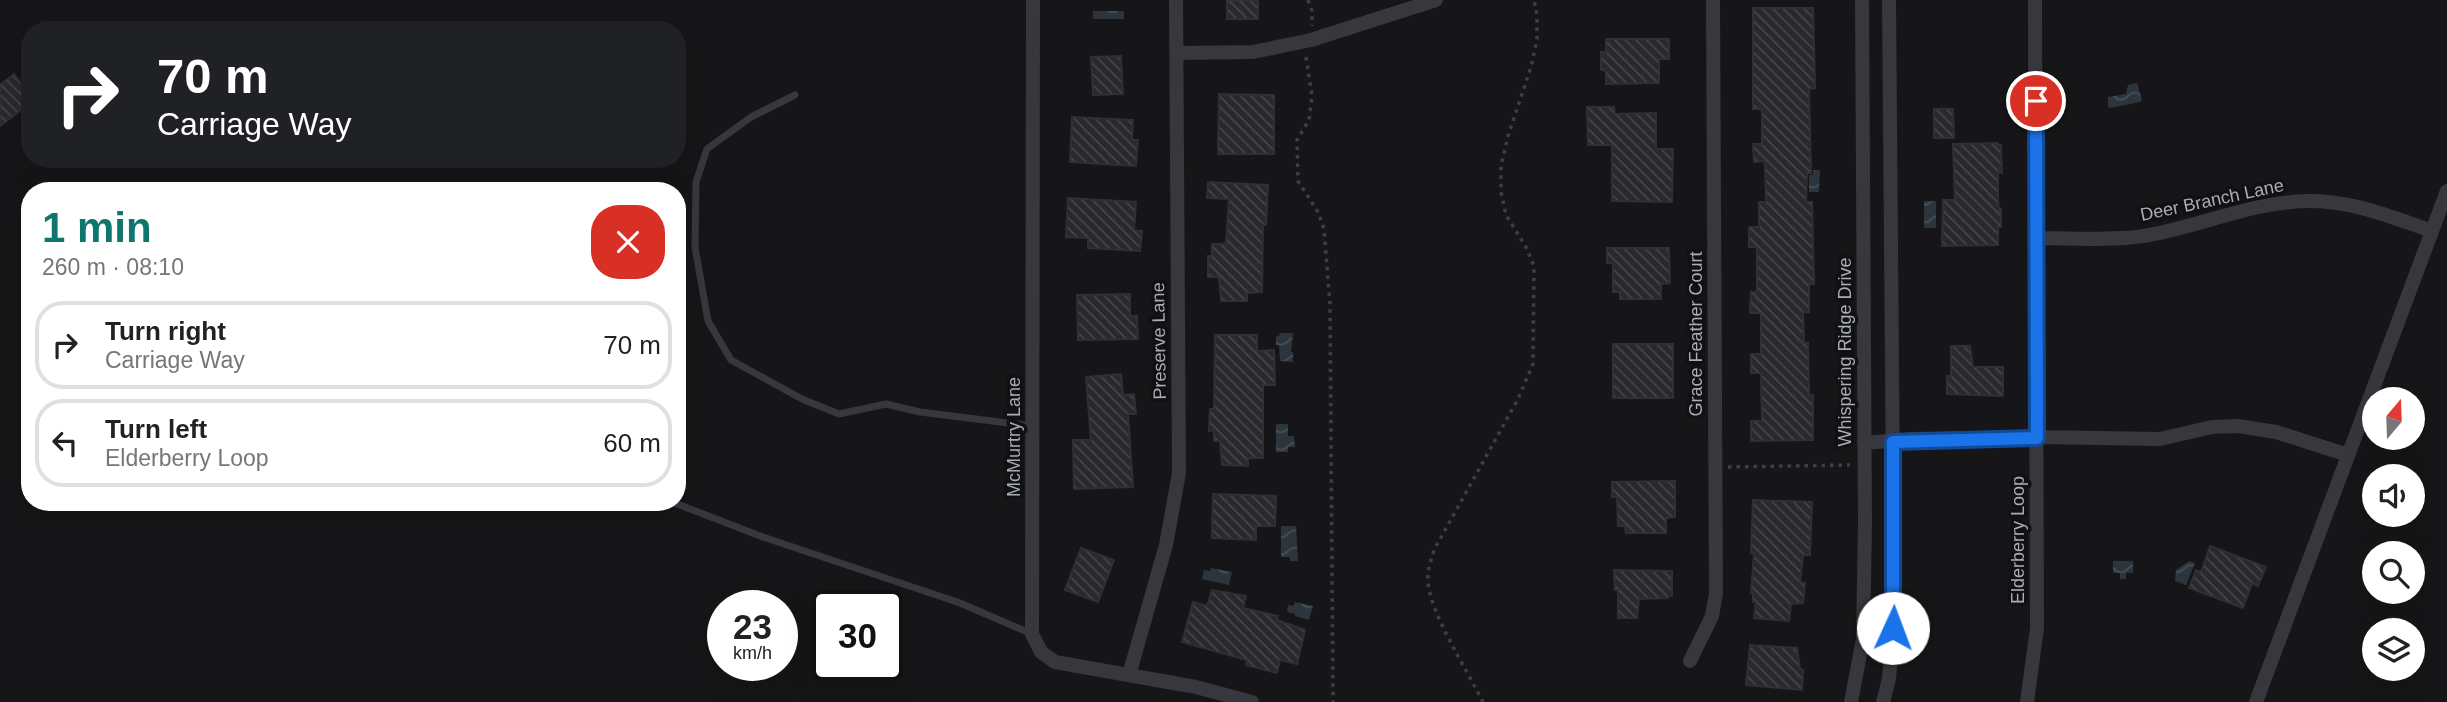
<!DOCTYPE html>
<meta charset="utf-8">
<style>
:root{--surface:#fff;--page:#f2f2f2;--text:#222;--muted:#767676;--line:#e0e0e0;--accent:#0f766e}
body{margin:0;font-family:Arial,sans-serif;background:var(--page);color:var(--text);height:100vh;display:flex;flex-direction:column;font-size:26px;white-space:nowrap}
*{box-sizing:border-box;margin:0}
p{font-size:23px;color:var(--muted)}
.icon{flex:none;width:38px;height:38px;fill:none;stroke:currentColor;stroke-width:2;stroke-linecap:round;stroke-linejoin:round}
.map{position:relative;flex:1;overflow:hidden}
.panel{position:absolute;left:21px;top:182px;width:665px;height:329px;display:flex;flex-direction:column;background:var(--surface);border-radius:28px;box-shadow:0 7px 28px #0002}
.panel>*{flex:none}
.guide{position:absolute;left:21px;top:21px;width:665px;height:147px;border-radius:28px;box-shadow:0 7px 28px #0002;background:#202124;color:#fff;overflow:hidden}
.needle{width:46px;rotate:19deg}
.tools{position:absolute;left:2362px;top:387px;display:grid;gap:14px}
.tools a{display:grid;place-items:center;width:63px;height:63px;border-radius:50%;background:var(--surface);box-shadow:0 7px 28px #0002;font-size:35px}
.speed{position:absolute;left:707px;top:590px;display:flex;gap:14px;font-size:35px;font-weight:700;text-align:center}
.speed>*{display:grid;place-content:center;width:91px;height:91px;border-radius:50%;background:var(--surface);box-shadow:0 7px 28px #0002;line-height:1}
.speed small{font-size:18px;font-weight:400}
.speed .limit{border:4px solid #111;border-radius:10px;background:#fff;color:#111}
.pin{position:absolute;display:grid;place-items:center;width:60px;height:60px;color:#fff;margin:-30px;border:4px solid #fff;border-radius:50%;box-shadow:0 2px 7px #0007}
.me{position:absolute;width:77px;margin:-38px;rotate:2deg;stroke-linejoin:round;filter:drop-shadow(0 0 5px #0008)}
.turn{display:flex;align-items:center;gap:24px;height:147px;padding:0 21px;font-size:32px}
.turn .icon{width:91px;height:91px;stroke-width:2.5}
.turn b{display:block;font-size:49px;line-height:60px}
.round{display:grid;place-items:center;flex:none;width:74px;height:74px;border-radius:28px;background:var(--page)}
.summary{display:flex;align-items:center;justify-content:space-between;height:119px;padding:0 21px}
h1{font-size:42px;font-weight:700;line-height:52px;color:var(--accent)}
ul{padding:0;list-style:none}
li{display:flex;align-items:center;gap:21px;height:88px;margin:0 14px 10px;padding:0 7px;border:4px solid var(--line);border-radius:28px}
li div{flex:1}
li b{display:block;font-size:26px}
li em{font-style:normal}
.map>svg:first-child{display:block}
.grass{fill:#1c231d}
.water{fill:url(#water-waves)}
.building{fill:url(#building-back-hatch);stroke:#303034;stroke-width:2}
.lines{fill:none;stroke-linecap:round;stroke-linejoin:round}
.path{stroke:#3d3f44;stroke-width:3.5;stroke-dasharray:3.5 5;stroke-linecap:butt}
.lane{stroke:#37383d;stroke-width:7}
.street{stroke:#37383d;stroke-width:14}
.route-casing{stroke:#114b97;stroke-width:18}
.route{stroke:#1a73e8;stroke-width:12}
.labels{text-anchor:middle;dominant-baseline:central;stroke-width:7;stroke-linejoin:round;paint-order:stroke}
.street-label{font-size:18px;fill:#a8adb8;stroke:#111113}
</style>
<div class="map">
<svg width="2447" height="702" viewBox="0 0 2447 702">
<defs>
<pattern id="water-waves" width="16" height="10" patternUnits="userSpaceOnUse" patternTransform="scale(1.75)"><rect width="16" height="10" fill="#2c353c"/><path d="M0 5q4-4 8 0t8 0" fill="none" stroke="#485056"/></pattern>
<pattern id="building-back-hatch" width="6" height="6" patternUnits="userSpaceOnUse" patternTransform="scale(1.75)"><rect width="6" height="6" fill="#29292c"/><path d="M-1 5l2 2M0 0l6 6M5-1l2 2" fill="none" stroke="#454548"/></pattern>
</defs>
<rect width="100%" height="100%" fill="#161618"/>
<path class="grass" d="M2391,615L2409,621L2405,630H2386Z"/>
<path class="water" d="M1093,11H1124V19H1093Z
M2137,83L2142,100L2140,102L2110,108L2108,107V97L2126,94L2128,85Z
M1813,170H1820L1819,192H1809V175H1813Z
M1924,201H1936V228H1924Z
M1280,333H1293L1291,352H1293V362L1280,361L1279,345H1276V336H1279Z
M1276,424H1288V436H1294L1295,447H1288V452H1276Z
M1281,526H1296L1298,561H1290V557H1281Z
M2113,561H2133V573H2126V579H2120V573H2113Z
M2189,561L2195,563L2186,585L2175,581L2176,570Z
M1211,568L1232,572L1229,585L1202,579L1204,570L1210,571Z
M1295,602L1313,606L1309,620L1295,616V614L1287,612L1288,605L1293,606Z"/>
<path class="building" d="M1227,0H1258V19H1227Z
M1753,8H1813L1815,88L1809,89L1811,173H1807L1806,202H1812L1814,284H1809V312H1803L1804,343H1808L1809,395H1813V440L1751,441V421H1762L1761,373H1751V354H1761V313H1750L1751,292H1757V247H1749V227H1759V202H1766L1765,161L1754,162L1753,144H1762V109H1753Z
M1606,39H1669V59H1659V83L1606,84V71L1601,70V52H1606Z
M1121,56L1123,94L1093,95L1091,57Z
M14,74L30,95V103L0,126V85Z
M1219,94L1274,95V154H1218Z
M1587,107H1614L1615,114L1656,113V149H1673L1672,202L1612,201V145H1588Z
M1934,109H1953L1954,138H1934Z
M1072,117L1133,120L1132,140H1138L1136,166L1070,162Z
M1998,143V145H2001L2002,173L1998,172V200L1999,210L2001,209V227H1998V245L1942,246L1943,200H1955L1953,144Z
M1208,182L1268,185L1266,225H1263L1262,292L1247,293V301H1221L1219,277H1208V256H1212V244H1226L1229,199L1207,198Z
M1068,198L1136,202L1134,230L1142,231L1140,251L1088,248V238L1066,237Z
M1607,248H1669L1670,283L1661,284V299H1620V292H1613V263H1607Z
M1130,294V316H1137L1138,339L1078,340L1077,295Z
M1215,335H1257V351L1274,350L1275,385H1263V458H1248V466L1222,465L1220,441H1214V430L1209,431L1210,409H1214Z
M1613,344H1673V398H1613Z
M1951,346H1970L1973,367H2003V396L1947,394V376H1951Z
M1121,374L1123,395L1134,394L1136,414H1128L1133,487L1074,489L1073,440H1091L1086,377Z
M1675,481V517L1666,518V533H1626L1625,526H1618L1617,497H1612V482Z
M1213,494L1276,496L1275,526H1256V540L1212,538Z
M1753,500L1812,502L1810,555H1803L1800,582L1805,583L1803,603L1791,604L1789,621L1754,618L1756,602H1753V593H1751L1754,553H1751Z
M2210,546L2266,567L2258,586L2252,583L2243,608L2189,588L2196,570L2201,572Z
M1081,548L1114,560L1098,602L1065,590Z
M1614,570L1672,571V596H1668V598L1639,599L1637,618H1618V590H1615Z
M1212,590L1246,596L1243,608L1278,616L1277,620L1305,630L1297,664L1280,660L1277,673L1246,665L1247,660L1182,642L1193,602L1207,606Z
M1750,645L1797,648L1800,669L1803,670L1802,690L1746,685Z"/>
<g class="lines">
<path class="path" d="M1308,0L1312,11V26
M1306,57L1312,96L1309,120L1297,140L1298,181L1318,212L1324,229L1330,304L1333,702
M1728,467L1850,465
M1483,702C1468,672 1430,613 1428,582C1427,570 1431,561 1434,550L1518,399L1533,364L1534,266L1526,247L1506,215L1501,192V166L1508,136L1531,67L1537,39V15L1534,0"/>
<path class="lane" d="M795,95L751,117L707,149L696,182L695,247L708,321L731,360L802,399L839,414L886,404L920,412L1032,426
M672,502L763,537L960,603L1032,634"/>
<path class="street" d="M1033,0L1032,634L1041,652L1055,662L1196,687L1252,702
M1178,53L1253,52L1311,40L1436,0
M2037,238C2072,238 2109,241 2144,236C2199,227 2251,202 2307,201C2351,200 2391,217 2432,231
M1864,443L1912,439L2037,437L2160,439L2212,427L2238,426L2276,432L2348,455
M1690,661L1712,616L1716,594L1713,0
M1129,675L1166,545L1179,473L1176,0
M1851,702L1863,639L1865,523L1862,0
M1883,702L1889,679L1894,611L1889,0
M2027,702L2037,628L2035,0
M2256,702L2447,191"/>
</g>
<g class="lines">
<g class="route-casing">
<path id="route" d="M1893,628V442L2037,438L2036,101"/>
</g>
<use href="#route" class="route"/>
</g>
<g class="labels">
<g class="street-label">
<text transform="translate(2212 200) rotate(-12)">Deer Branch Lane</text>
<text transform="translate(1696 334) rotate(-90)">Grace Feather Court</text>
<text transform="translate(1159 341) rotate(-91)">Preserve Lane</text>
<text transform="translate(1845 352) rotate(-90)">Whispering Ridge Drive</text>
<text transform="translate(1014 437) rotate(-90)">McMurtry Lane</text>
<text transform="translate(2018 540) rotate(-90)">Elderberry Loop</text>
</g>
</g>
</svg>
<div class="tools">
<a><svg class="needle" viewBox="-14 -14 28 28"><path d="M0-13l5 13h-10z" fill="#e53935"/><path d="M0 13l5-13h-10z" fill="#767676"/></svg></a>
<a><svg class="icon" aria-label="sound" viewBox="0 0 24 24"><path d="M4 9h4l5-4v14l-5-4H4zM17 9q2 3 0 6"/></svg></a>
<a><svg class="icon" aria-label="search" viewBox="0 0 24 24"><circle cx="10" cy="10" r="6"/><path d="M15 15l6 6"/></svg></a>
<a><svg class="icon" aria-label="layers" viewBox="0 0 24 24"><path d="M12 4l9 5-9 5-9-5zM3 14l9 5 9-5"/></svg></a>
</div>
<div class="speed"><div>23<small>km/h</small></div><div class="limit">30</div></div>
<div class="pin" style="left:2036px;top:101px;background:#d93025"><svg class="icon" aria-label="arrive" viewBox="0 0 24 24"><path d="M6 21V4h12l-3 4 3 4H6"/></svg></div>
<svg class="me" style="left:1893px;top:628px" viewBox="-20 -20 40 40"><circle r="19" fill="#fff"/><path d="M0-13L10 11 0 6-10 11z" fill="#1a73e8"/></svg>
<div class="guide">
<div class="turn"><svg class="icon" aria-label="right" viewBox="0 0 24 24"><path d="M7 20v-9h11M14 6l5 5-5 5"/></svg><div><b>70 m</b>Carriage Way</div></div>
</div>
<section class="panel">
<div class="summary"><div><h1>1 min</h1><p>260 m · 08:10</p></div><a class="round" style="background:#d93025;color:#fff"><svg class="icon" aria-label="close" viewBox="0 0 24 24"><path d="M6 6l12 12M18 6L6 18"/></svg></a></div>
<ul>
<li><svg class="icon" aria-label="right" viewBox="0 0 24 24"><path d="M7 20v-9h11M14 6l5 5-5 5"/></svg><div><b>Turn right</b><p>Carriage Way</p></div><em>70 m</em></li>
<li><svg class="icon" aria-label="left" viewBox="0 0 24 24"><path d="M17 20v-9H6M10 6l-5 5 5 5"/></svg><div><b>Turn left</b><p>Elderberry Loop</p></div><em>60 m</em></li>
</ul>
</section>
</div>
